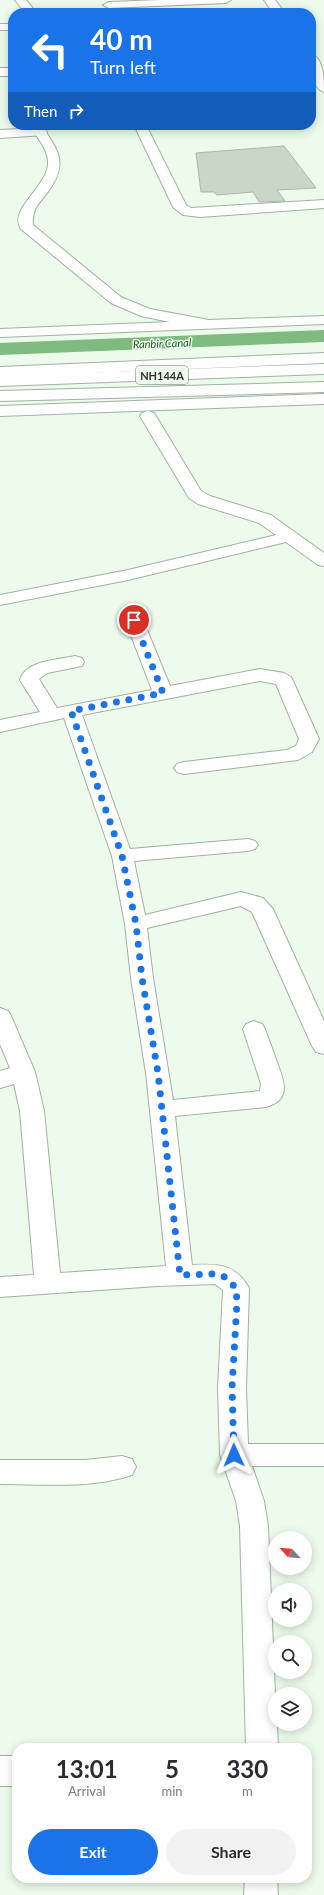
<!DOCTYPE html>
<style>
:root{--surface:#fff;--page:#f2f2f3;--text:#2b2b33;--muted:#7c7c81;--accent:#1a73e8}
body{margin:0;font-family:Lato,sans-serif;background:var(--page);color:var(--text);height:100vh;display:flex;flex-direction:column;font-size:15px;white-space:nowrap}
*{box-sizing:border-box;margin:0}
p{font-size:13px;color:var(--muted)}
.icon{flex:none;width:22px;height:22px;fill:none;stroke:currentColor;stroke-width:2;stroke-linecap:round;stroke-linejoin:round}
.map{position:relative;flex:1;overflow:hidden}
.details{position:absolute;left:12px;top:1743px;width:300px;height:140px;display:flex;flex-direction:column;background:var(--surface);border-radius:16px;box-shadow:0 2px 10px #0003}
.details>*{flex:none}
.banner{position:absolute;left:8px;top:8px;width:308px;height:122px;border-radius:16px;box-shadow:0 2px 10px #0003;background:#1a73e8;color:#fff;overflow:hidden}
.needle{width:26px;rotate:296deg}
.controls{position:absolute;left:268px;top:1531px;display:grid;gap:8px}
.controls a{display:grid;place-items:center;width:44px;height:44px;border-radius:50%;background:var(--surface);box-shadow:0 2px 10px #0003;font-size:20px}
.pin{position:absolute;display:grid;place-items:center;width:34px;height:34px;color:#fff;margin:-17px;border:2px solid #fff;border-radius:50%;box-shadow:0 1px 4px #0007}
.me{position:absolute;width:44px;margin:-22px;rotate:359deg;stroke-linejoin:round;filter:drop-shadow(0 0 3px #0008)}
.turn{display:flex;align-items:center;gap:14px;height:84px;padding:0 16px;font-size:18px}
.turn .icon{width:52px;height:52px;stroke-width:2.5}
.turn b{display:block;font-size:28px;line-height:34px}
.then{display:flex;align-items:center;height:38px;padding:0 16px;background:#0003;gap:8px;font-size:15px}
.eta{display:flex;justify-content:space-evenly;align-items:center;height:68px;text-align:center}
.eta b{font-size:24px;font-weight:700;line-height:28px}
.cta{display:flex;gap:8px;margin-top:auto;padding:8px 16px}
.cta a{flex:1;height:46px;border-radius:24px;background:var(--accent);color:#fff;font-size:16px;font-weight:700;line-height:46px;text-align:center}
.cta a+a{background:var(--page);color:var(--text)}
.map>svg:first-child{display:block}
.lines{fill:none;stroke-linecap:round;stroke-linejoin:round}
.canal{fill:#7fba80;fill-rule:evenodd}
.building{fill:#c8d7c8;stroke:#abb9ab}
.minor-casing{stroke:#a3b1a3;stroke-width:2}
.tertiary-casing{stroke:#a3b1a3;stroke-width:2}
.trunk-casing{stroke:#a3b1a3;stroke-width:2}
.minor{fill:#fff;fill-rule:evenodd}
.tertiary{fill:#fff;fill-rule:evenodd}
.trunk{fill:#fff;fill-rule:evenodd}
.route{stroke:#1a73e8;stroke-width:7;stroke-dasharray:0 12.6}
.labels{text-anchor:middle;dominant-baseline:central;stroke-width:3;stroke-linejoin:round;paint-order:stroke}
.far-water-label{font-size:11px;font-style:italic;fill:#19561f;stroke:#ecfbec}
.shield{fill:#ecfbec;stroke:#666e66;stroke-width:1}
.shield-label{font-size:11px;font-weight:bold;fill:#2d322c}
</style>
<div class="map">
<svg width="324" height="1895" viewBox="0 0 324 1895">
<rect width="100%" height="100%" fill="#ecfbec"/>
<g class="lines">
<path class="canal" d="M324,330V342L0,355V343Z"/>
</g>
<path class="building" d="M284,146L316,188L277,190L285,201L259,202L253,192L217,195L214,192H201L196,153Z"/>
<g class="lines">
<g class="minor-casing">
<path id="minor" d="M161,0H231L226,3L109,8L103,5L109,2Z
M264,0H275L285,13H273Z
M0,24H13V30H0Z
M311,54C324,57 324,81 324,92C311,88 311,65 311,54Z
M0,68H13V76H0Z
M134,125H146L186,205L191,208L324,200V208L200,217L183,215L173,207Z
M41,128L45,129L47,132L45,135L0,138V130Z
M148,411L154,413L156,416L201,491L210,496L271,515L324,553V566L318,565L286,542L128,580L0,605V595L128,570L276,535L259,523L198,504L189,498L140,416L142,413Z
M134,615L140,616L143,620L170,686L260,669L284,673L291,677L293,681L319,739L312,752L298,760L184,774L177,772L174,768L177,764L184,762L287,750L296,746L299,739L276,684L260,681L82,715L130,849L248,839L255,841L258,845L255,849L248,851L134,861L145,915L241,892L263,898L273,909L324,1021V1054L316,1052L312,1046L252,912L241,906L147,928L153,978L173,1100L260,1091L261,1084L243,1029L246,1024L254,1021L262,1024L265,1029C269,1040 273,1051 277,1062C284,1081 292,1100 266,1107L175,1116L192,1265C217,1264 235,1263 249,1288L246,1388L248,1444H324V1466H252L264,1501L268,1526L275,1694V1724H277L278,1748H246L240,1526L236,1501L220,1455L218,1388L223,1290L215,1284L157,1286L0,1297V1277L34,1275L20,1111L14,1084L0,1088V1071L10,1068L0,1044V1008L8,1011L11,1016L35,1072L44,1111L60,1273L166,1266L146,1073L131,978L125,924L112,856L64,718L0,732V720L40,712L20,680C25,660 59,660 75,656L82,658L84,662L82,666L47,673L39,679L57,708L152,690L125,620L128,616Z
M122,1456L132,1459L136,1467L132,1475C91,1489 43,1484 0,1484V1460H85Z
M0,1756H17V1786H0Z
M245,1878H277L278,1895H244Z"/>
</g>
<g class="tertiary-casing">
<path id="tertiary" d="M15,0H26L37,13H25Z
M29,125H41C62,154 68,167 44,197C36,206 32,212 33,225L121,297L150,309L209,320L324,316V324L0,337V329L170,322L141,316L111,303L21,229C7,209 51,185 48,160C46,146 36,136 29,125Z
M324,353V363L0,377V367Z
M324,394V404L0,416V406Z"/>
</g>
<g class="trunk-casing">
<path id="trunk" d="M324,364V374L0,386V376Z
M324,382V392L0,401V391Z"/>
</g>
<use href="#minor" class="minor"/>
<use href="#tertiary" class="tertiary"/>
<use href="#trunk" class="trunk"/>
</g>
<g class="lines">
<path class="route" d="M134,620L163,693L71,711L122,856L136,924L142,978L158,1073L180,1275L215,1274L225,1277L236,1288L237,1302L232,1388L234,1455"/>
</g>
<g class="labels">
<g class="far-water-label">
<text transform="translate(162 343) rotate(-2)">Ranbir Canal</text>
</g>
<rect class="shield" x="136" y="366" width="52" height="18" rx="3"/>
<g class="shield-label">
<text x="162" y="375">NH144A</text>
</g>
</g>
</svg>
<div class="controls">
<a><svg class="needle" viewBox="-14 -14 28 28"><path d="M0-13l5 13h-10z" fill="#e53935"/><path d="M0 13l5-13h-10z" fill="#7c7c81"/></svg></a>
<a><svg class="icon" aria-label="sound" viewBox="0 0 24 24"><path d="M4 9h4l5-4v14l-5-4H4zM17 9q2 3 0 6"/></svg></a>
<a><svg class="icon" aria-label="search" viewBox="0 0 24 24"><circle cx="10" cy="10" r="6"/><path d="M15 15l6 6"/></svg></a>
<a><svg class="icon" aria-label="layers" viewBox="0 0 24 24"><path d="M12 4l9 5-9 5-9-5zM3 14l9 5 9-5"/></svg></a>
</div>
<div class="pin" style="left:134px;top:620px;background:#d93025"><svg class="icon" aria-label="arrive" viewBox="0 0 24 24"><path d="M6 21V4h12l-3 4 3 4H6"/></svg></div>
<svg class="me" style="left:234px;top:1455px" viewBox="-20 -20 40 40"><path d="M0-17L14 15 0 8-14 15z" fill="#1a73e8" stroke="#fff" stroke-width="4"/></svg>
<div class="banner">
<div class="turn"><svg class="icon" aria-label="left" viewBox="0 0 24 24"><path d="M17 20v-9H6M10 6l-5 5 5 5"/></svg><div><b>40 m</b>Turn left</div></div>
<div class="then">Then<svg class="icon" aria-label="right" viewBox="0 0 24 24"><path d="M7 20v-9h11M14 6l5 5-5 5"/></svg></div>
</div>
<section class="details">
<div class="eta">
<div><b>13:01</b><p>Arrival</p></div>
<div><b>5</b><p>min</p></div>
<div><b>330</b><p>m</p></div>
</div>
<div class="cta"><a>Exit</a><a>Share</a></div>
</section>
</div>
